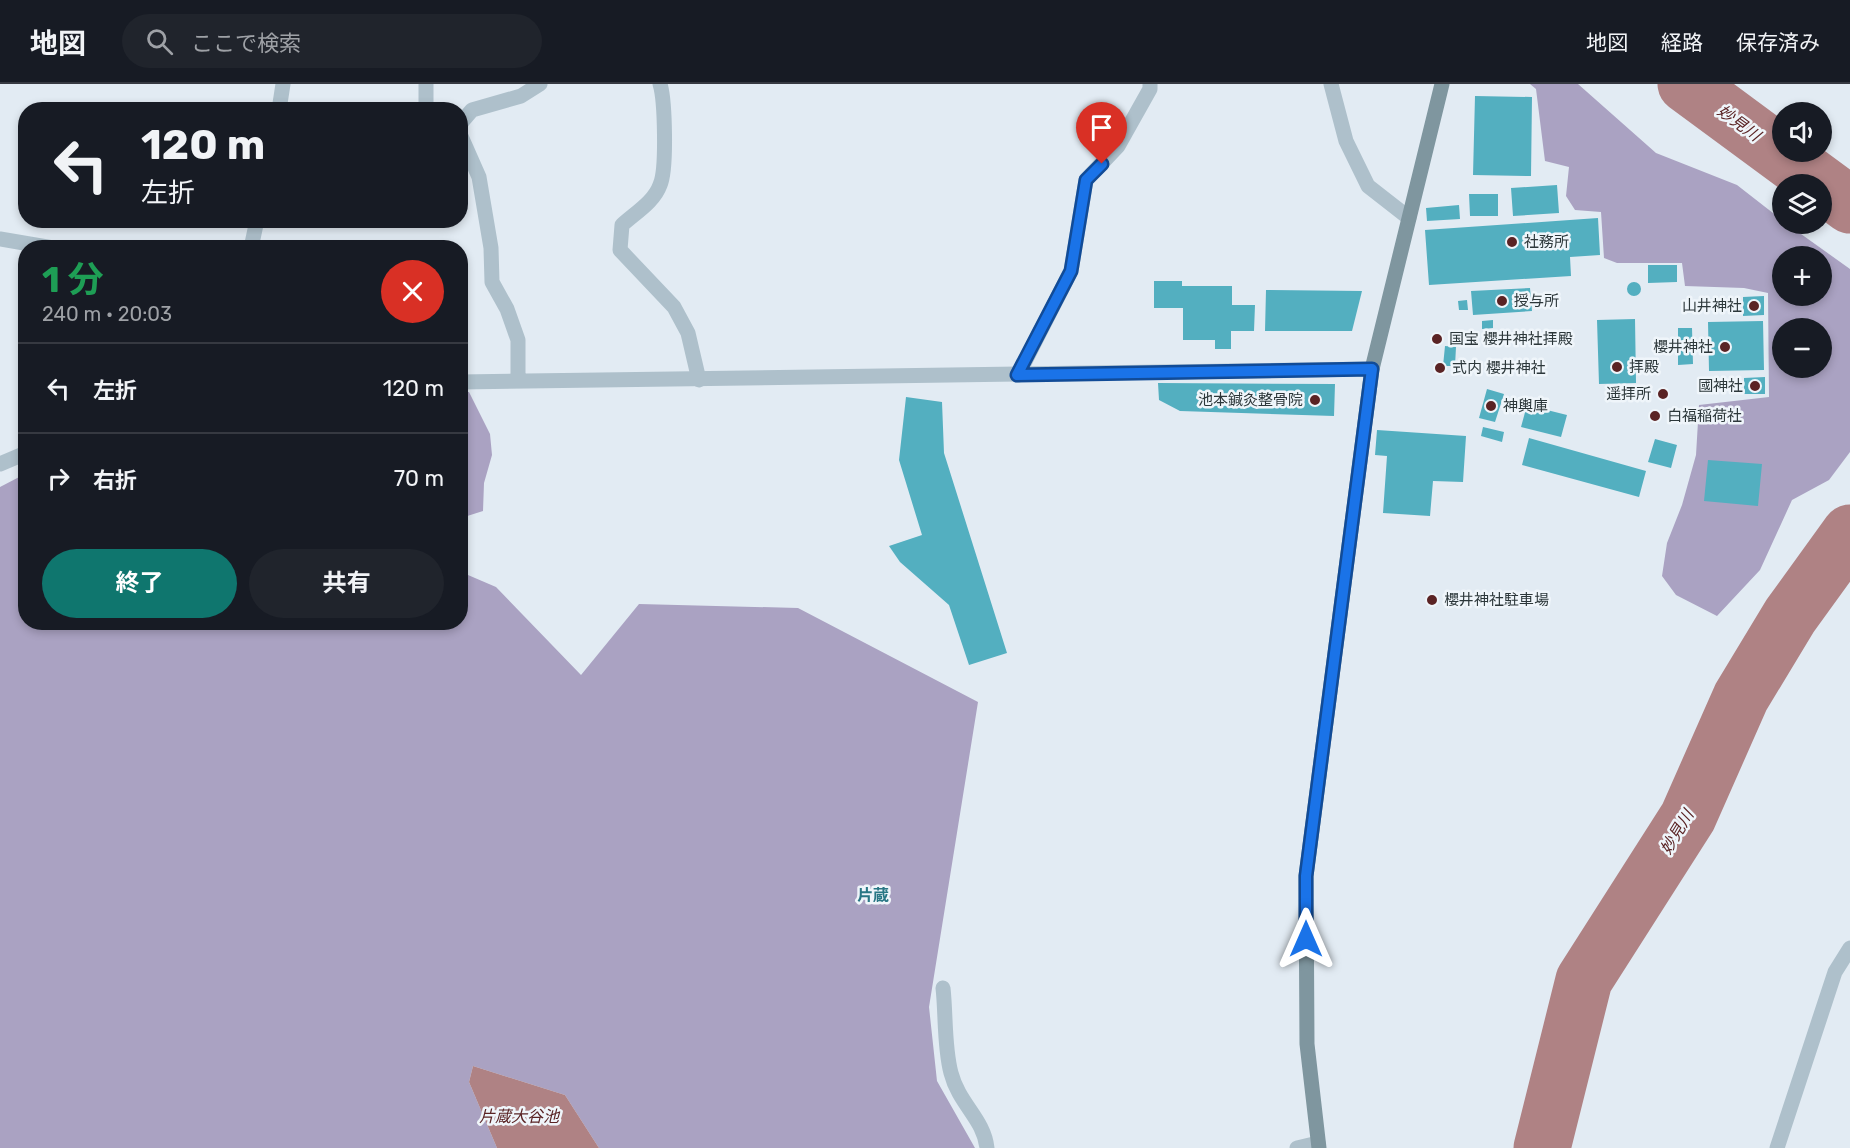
<!DOCTYPE html>
<html lang="ja">
<meta charset="utf-8">
<style>
:root{--surface:#171b24;--page:#20242c;--text:#f1f3f6;--muted:#9ea1a6;--line:#363941;--accent:#0f766e}
body{margin:0;font-family:Rubik,"Noto Sans JP",sans-serif;background:var(--page);color:var(--text);height:100vh;display:flex;flex-direction:column;font-size:22px;white-space:nowrap}
*{box-sizing:border-box;margin:0}
p{font-size:20px;color:var(--muted)}
.icon{flex:none;width:33px;height:33px;fill:none;stroke:currentColor;stroke-width:2;stroke-linecap:round;stroke-linejoin:round}
.map{position:relative;flex:1;overflow:hidden}
.details{position:absolute;left:18px;top:156px;width:450px;height:390px;display:flex;flex-direction:column;background:var(--surface);border-radius:24px;box-shadow:0 3px 9px #0003}
.details>*{flex:none}
.guide{position:absolute;left:18px;top:18px;width:450px;height:126px;border-radius:24px;box-shadow:0 3px 9px #0003;background:#171b24;color:var(--text);overflow:hidden}
.buttons{position:absolute;left:1772px;top:18px;display:grid;gap:12px}
.buttons a{display:grid;place-items:center;width:60px;height:60px;border-radius:50%;background:var(--surface);box-shadow:0 3px 9px #0003;font-size:30px}
.pin{position:absolute;display:grid;place-items:center;width:51px;height:51px;color:#fff;margin:-62px -26px;border-radius:50% 50% 50% 0;rotate:-45deg;box-shadow:0 0 6px #0007}
.pin .icon{rotate:45deg}
.me{position:absolute;width:66px;margin:-33px;rotate:0deg;stroke-linejoin:round;filter:drop-shadow(0 0 4px #0008)}
.turn{display:flex;align-items:center;gap:21px;height:126px;padding:0 24px;font-size:27px}
.turn .icon{width:78px;height:78px;stroke-width:2.5}
.turn b{display:block;font-size:42px;line-height:51px}
.round{display:grid;place-items:center;flex:none;width:63px;height:63px;border-radius:32px;background:var(--page)}
.headline{display:flex;align-items:center;justify-content:space-between;height:102px;padding:0 24px}
h1{font-size:36px;font-weight:700;line-height:45px;color:#1e9e55}
.cta{display:flex;gap:12px;margin-top:auto;padding:12px 24px}
.cta a{flex:1;height:69px;border-radius:36px;background:var(--accent);color:#fff;font-size:24px;font-weight:700;line-height:69px;text-align:center}
.cta a+a{background:var(--page);color:var(--text)}
ul{padding:0;list-style:none}
li{display:flex;align-items:center;gap:18px;height:90px;padding:0 24px;border-top:2px solid var(--line)}
li div{flex:1}
li b{display:block;font-size:22px}
li em{font-style:normal}
header{display:flex;align-items:center;gap:36px;box-sizing:border-box;height:84px;padding:0 30px;background:var(--surface);border-bottom:2px solid var(--line)}
header strong{font-size:28px}
nav{display:flex;gap:33px;margin-inline-start:auto;font-size:21px}
.search{width:420px;height:54px;background:var(--page);display:flex;align-items:center;gap:15px;box-sizing:border-box;padding:0 21px;border-radius:33px;color:var(--muted);font-size:22px}
.map>svg:first-child{display:block}
.green{fill:#aaa2c2;fill-rule:evenodd}
.water{fill:#af8284}
.lines{fill:none;stroke-linecap:round;stroke-linejoin:round}
.river{stroke:#af8284;stroke-width:57}
.building{fill:#53afc0}
.lane{stroke:#aec0cb;stroke-width:15}
.street{stroke:#aec0cb;stroke-width:15}
.secondary{stroke:#7f969f;stroke-width:15}
.route-casing{stroke:#114b97;stroke-width:15}
.route{stroke:#1a73e8;stroke-width:10}
.poi-dot{fill:#5a2324;stroke:#eff5fa;stroke-width:2}
.labels{text-anchor:middle;dominant-baseline:central;stroke-width:5;stroke-linejoin:round;paint-order:stroke}
.poi-label{font-size:15px;fill:#2c373a;stroke:#eff5fa;text-anchor:start}
.water-label{font-size:16px;font-style:italic;fill:#5a2324;stroke:#eff5fa}
.neighbourhood-label{font-size:16px;font-weight:bold;fill:#297785;stroke:#eff5fa}
</style>
<header>
<strong>地図</strong>
<div class="search"><svg class="icon" aria-label="search" viewBox="0 0 24 24"><circle cx="10" cy="10" r="6"/><path d="M15 15l6 6"/></svg>ここで検索</div>
<nav><a>地図</a><a>経路</a><a>保存済み</a></nav>
</header>
<div class="map">
<svg width="1850" height="1064" viewBox="0 0 1850 1064">
<rect width="100%" height="100%" fill="#e2ebf3"/>
<path class="green" d="M1530,0H1578L1656,69L1737,101L1782,136V140H1787L1850,185V368L1829,396L1792,416L1760,486L1717,532L1676,511L1662,492L1667,459L1682,421L1696,371L1699,321L1769,313L1768,209L1744,204L1685,202L1682,179H1617L1604,174L1601,128L1575,126L1566,112L1569,83L1545,77L1536,5ZM1782,172H1821V212H1782ZM1782,244H1821V284H1782Z
M461,308H469L490,350L492,371L484,399L483,427L461,434Z
M25,390L26,538H460L461,488L496,503L581,591L639,520L798,524L978,618L929,923L937,997L975,1064H599L565,1011L473,982L469,998L497,1064H0V403Z"/>
<path class="water" d="M473,982L565,1011L599,1064H497L469,998Z"/>
<g class="lines">
<path class="river" d="M1686,0L1850,121
M1542,1064L1584,896L1688,733L1741,613L1790,532L1850,449"/>
</g>
<path class="building" d="M1475,12L1532,13L1531,92L1473,91Z
M1557,101L1559,129L1513,132L1511,104Z
M1469,110H1498V132H1470Z
M1459,121L1460,135L1427,137L1426,124Z
M1598,134L1600,171L1570,173L1571,192L1429,201L1425,146Z
M1648,181H1677V198L1648,199Z
M1154,197H1182V202H1232V221H1255L1254,247H1231V265H1215V256H1183V224H1154Z
M1627 205a7 7 0 1 1 14 0a7 7 0 1 1-14 0Z
M1530,204L1532,227L1473,231L1471,207Z
M1266,206L1362,207L1352,247H1265Z
M1764,212V231L1743,232V213Z
M1467,216L1468,226H1459L1458,217Z
M1635,235L1636,299L1599,300L1597,236Z
M1493,236V244L1482,245V237Z
M1763,237L1764,286L1709,287L1708,238Z
M1678,244H1692L1693,280L1678,281Z
M1445,262L1456,263L1455,282H1443Z
M1765,293V310H1744V294Z
M1158,299L1335,300L1334,332L1180,327L1159,316Z
M1487,305L1504,310L1495,338L1479,334Z
M906,313L942,318L944,369L1007,569L969,581L949,521L900,478L889,462L922,451L899,376Z
M1527,321L1567,331L1561,353L1521,343Z
M1652,327L1659,328V336L1651,335Z
M1483,343L1504,348L1502,358L1481,352Z
M1377,346L1466,352L1463,398L1433,397L1430,432L1383,429L1387,372L1375,371Z
M1529,354L1646,387L1639,413L1522,381Z
M1655,355L1677,361L1671,384L1648,378Z
M1708,376L1762,380L1758,422L1704,417Z"/>
<g class="lines">
<path class="lane" d="M660,0C665,16 667,86 660,101C654,118 635,129 622,141L620,166L674,223L688,249L699,296
M460,40L472,26L521,12L540,0
M1018,291L1071,187L1086,96L1118,62L1150,5V0"/>
<path class="street" d="M426,0V26
M1331,0L1346,57L1368,102L1409,134
M279,26L283,0
M460,50L479,93L491,164L492,198L507,225L518,256V297
M0,155L53,164
M251,164L257,136
M460,298L1372,285
M0,380L26,369
M943,904C946,931 944,963 951,989C959,1020 984,1035 987,1064
M1297,1064L1318,1059
M1777,1064L1835,888L1850,864"/>
<path class="secondary" d="M1319,1064L1307,960L1306,792L1372,285L1442,0"/>
</g>
<g class="lines">
<g class="route-casing">
<path id="route" d="M1102,80L1086,96L1071,187L1017,291L1372,285L1306,792V855"/>
</g>
<use href="#route" class="route"/>
</g>
<g class="poi-dot">
<circle cx="1512" cy="158" r="6"/>
<circle cx="1502" cy="217" r="6"/>
<circle cx="1754" cy="222" r="6"/>
<circle cx="1437" cy="255" r="6"/>
<circle cx="1725" cy="263" r="6"/>
<circle cx="1617" cy="283" r="6"/>
<circle cx="1440" cy="284" r="6"/>
<circle cx="1755" cy="302" r="6"/>
<circle cx="1663" cy="310" r="6"/>
<circle cx="1315" cy="316" r="6"/>
<circle cx="1491" cy="322" r="6"/>
<circle cx="1655" cy="332" r="6"/>
<circle cx="1432" cy="516" r="6"/>
</g>
<g class="labels">
<g class="poi-label">
<text x="1524" y="158">社務所</text>
<text x="1514" y="217">授与所</text>
<text x="1742" y="222" text-anchor="end">山井神社</text>
<text x="1449" y="255">国宝 櫻井神社拝殿</text>
<text x="1713" y="263" text-anchor="end">櫻井神社</text>
<text x="1629" y="283">拝殿</text>
<text x="1452" y="284">式内 櫻井神社</text>
<text x="1743" y="302" text-anchor="end">國神社</text>
<text x="1651" y="310" text-anchor="end">遥拝所</text>
<text x="1303" y="316" text-anchor="end">池本鍼灸整骨院</text>
<text x="1503" y="322">神輿庫</text>
<text x="1667" y="332">白福稲荷社</text>
<text x="1444" y="516">櫻井神社駐車場</text>
</g>
<g class="water-label">
<text transform="translate(1739 39) rotate(36)">妙見川</text>
<text transform="translate(1677 748) rotate(-59)">妙見川</text>
<text x="519" y="1032">片蔵大谷池</text>
</g>
<g class="neighbourhood-label">
<text x="873" y="811">片蔵</text>
</g>
</g>
</svg>
<div class="buttons">
<a><svg class="icon" aria-label="sound" viewBox="0 0 24 24"><path d="M4 9h4l5-4v14l-5-4H4zM17 9q2 3 0 6"/></svg></a>
<a><svg class="icon" aria-label="layers" viewBox="0 0 24 24"><path d="M12 4l9 5-9 5-9-5zM3 14l9 5 9-5"/></svg></a>
<a>+</a>
<a>−</a>
</div>
<div class="pin" style="left:1102px;top:80px;background:#d93025"><svg class="icon" aria-label="arrive" viewBox="0 0 24 24"><path d="M6 21V4h12l-3 4 3 4H6"/></svg></div>
<svg class="me" style="left:1306px;top:855px" viewBox="-20 -20 40 40"><path d="M0-17L14 15 0 8-14 15z" fill="#1a73e8" stroke="#fff" stroke-width="4"/></svg>
<div class="guide">
<div class="turn"><svg class="icon" aria-label="left" viewBox="0 0 24 24"><path d="M17 20v-9H6M10 6l-5 5 5 5"/></svg><div><b>120 m</b>左折</div></div>
</div>
<section class="details">
<div class="headline"><div><h1>1 分</h1><p>240 m · 20:03</p></div><a class="round" style="background:#d93025;color:#fff"><svg class="icon" aria-label="close" viewBox="0 0 24 24"><path d="M6 6l12 12M18 6L6 18"/></svg></a></div>
<ul>
<li><svg class="icon" aria-label="left" viewBox="0 0 24 24"><path d="M17 20v-9H6M10 6l-5 5 5 5"/></svg><div><b>左折</b></div><em>120 m</em></li>
<li><svg class="icon" aria-label="right" viewBox="0 0 24 24"><path d="M7 20v-9h11M14 6l5 5-5 5"/></svg><div><b>右折</b></div><em>70 m</em></li>
</ul>
<div class="cta"><a>終了</a><a>共有</a></div>
</section>
</div>
